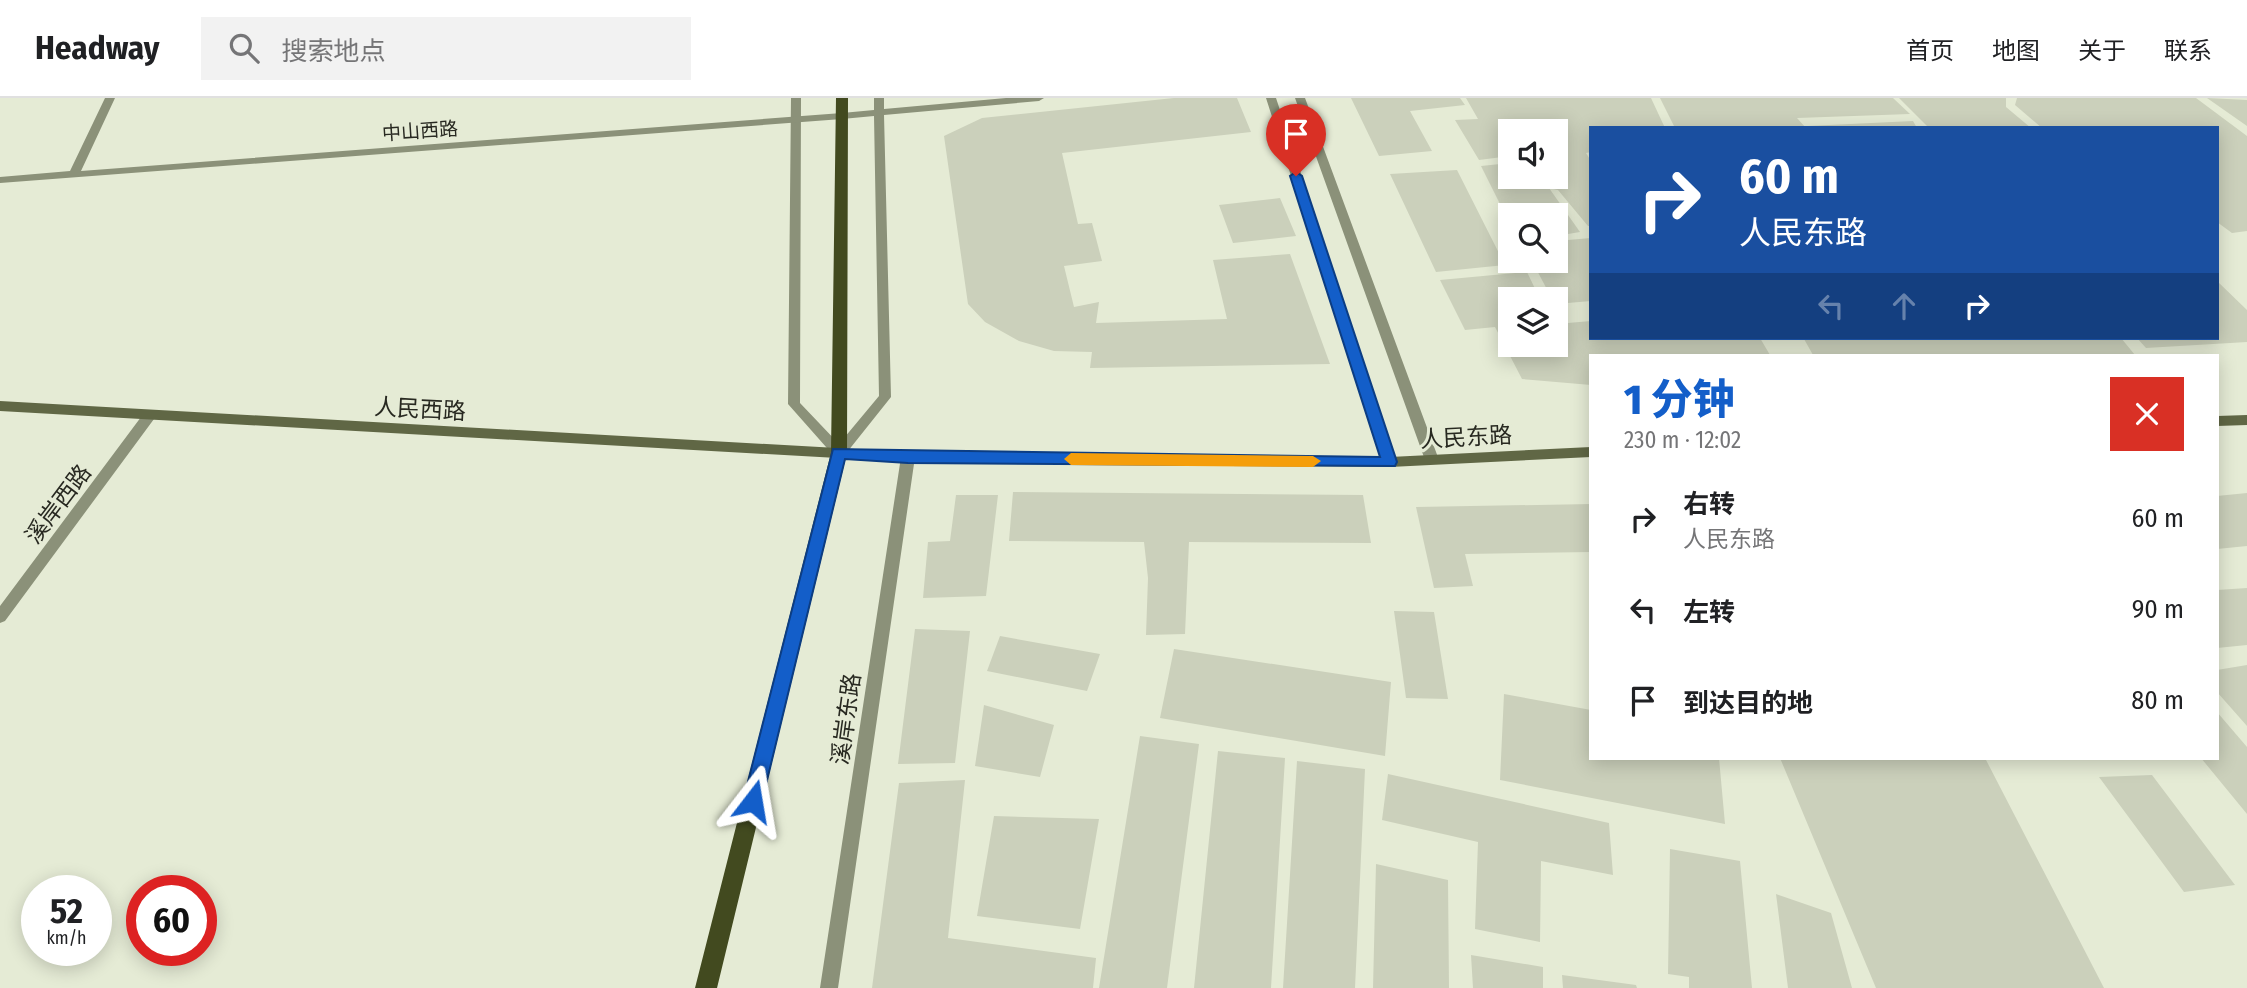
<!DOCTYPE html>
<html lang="zh">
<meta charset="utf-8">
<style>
:root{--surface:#fff;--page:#f2f2f2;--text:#202124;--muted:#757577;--line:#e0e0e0;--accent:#135ec9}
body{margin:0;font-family:"Fira Sans Condensed","Noto Sans SC",sans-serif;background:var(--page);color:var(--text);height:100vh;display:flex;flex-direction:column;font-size:26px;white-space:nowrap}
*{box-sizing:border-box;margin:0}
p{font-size:23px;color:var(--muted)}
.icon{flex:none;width:38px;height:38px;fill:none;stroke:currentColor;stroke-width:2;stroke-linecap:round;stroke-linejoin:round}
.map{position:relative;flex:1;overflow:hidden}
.side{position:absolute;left:1589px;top:256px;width:630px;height:406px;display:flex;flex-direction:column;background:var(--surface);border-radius:0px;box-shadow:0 4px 18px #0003}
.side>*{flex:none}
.guide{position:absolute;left:1589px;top:28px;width:630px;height:214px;border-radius:0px;box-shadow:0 4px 18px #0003;background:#1a4fa0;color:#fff;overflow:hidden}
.tools{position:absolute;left:1498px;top:21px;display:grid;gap:14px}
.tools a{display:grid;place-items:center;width:70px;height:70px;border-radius:0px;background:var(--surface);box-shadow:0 4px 18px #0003;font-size:35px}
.speed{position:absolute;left:21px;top:777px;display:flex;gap:14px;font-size:35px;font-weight:700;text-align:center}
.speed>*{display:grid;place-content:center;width:91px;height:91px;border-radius:50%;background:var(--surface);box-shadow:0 4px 18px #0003;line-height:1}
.speed small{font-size:18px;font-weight:400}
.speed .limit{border:10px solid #d22;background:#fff;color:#111}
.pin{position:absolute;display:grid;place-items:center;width:60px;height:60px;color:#fff;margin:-72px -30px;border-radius:50% 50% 50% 0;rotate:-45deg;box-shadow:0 0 7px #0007}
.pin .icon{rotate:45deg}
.me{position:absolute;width:77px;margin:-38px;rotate:14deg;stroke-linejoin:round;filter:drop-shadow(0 0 5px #0008)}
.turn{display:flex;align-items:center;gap:24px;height:147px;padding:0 35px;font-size:32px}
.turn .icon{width:91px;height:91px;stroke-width:2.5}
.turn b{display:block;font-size:49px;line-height:60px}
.lanes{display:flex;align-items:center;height:66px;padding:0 35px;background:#0003;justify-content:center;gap:35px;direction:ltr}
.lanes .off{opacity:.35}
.round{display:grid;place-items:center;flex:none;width:74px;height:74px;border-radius:0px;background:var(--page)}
.headline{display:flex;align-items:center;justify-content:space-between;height:119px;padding:0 35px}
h1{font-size:42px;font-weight:800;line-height:52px;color:var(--accent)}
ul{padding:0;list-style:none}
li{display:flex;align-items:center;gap:21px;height:91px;padding:0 35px}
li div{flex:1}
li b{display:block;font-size:26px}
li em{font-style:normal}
header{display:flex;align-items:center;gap:42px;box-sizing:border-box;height:98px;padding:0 35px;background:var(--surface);border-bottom:2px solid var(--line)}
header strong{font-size:33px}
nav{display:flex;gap:38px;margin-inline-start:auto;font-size:24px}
.search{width:490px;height:63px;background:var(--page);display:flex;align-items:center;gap:18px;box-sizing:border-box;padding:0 24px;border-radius:0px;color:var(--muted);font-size:26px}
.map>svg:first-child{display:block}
.building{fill:#cbd0bb}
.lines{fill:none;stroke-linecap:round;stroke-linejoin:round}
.service{fill:#8b9179;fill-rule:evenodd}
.pedestrian{fill:#8b9179;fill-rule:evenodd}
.minor{fill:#8b9179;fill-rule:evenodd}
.secondary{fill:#606745;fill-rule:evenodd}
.primary{fill:#424a1f;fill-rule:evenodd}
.route{fill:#135ec9;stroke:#0c3d83;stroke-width:2}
.slow{fill:#f59e0b}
.labels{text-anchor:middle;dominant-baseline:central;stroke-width:6;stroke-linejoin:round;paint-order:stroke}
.far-street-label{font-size:19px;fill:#282921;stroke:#e5ebd5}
.street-label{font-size:23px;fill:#282921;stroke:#e5ebd5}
</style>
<header>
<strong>Headway</strong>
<div class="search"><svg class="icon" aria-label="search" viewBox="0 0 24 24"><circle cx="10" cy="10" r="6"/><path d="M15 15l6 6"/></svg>搜索地点</div>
<nav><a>首页</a><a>地图</a><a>关于</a><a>联系</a></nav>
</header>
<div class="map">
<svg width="2247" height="890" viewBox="0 0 2247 890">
<rect width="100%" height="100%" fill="#e5ebd5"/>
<path class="building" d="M1174,0H1237L1251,34L1062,55L1078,126L1092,125L1102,163L1064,168L1074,209L1099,204L1096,225L1227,221L1213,162L1290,156L1330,266L1090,270L1092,254L1054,253L1019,243L985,224L968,206L944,38L982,20Z
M1351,0H1460L1465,7L1410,13L1432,53L1379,58Z
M1466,0H1651L1665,30H1591V54L1586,55L1591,63V128H1588L1558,92L1549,90L1580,134L1556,138V117H1533L1531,114L1505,116L1481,68L1510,65V79H1556V33H1510V58L1479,62L1455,22L1478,21Z
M1660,0H1893L1910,16L1797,20L1806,30H1675Z
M1899,0H2006V9L2031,30H1929Z
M2017,0H2196L2247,38V133L2232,135L2217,124V30H2042L2015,7Z
M2207,0L2247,2V28Z
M1913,23L1917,30H1808V28Z
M1457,72L1505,167L1436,174L1390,76Z
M1280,100L1296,138L1233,145L1219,107Z
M1591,140V203L1556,206V201H1552L1532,163H1556V143Z
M1527,174L1540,201H1510V247H1556V226L1591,223V240H1760L1770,257H1591V287L1522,281L1495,229L1465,232L1440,182Z
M2217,183L2247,212V244L2146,250L2137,240H2217Z
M2121,240L2135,257H1813L1804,241Z
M1013,394L1363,397L1371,445L1189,444L1185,536L1146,537L1148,480L1144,444L1009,443Z
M2247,395V448L2217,451V398Z
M956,397H998L986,498L923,500L928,444L950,443Z
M1591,406V454L1465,456L1473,488L1434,490L1416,409Z
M2247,490V547L2217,550V492Z
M1394,513L1434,514L1448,601L1406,600Z
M915,531L970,533L955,665L898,666Z
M1000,538L1100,556L1087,593L987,573Z
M1174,551L1391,584L1385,658L1160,620Z
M2247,567V628L2217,594V572Z
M1504,596L1591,612V660H1719L1725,726L1500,682Z
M984,607L1054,627L1040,679L975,668Z
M2217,614L2247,649V716L2201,660H2217Z
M1140,638L1199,646L1167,890H1099Z
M1218,653L1285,660L1271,890H1194Z
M1780,660H1985L2104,890H1876Z
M1297,663L1365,671L1355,890H1283Z
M1388,676L1609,725L1613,777L1541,763L1540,844L1475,831L1478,744L1382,722Z
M2152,677L2235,787L2184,794L2099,679Z
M965,682L948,840L1096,860L1093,890H872L899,685Z
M994,718L1099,721L1080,831L977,818Z
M1670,751L1740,763L1752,890H1689V879L1668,876Z
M1376,766L1448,782L1449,890H1373Z
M1776,796L1831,815L1852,890H1788Z
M1471,857L1543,869V890H1473Z
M1562,877L1636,887L1637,890H1563Z"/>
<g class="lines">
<path class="service" d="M791,0H801L800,305L839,346L879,298L874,18L842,21L837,18L842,15L874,12V0H884V11L1006,0H1044L1039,3L884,17L891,299L844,358H834L788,306Z
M1266,0H1276L1397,364L1395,368H1385L1383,364Z"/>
<path class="pedestrian" d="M105,0H115L81,73L842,15L847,18L842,21L0,85V79L70,73Z
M1295,0H1305L1439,362L1437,365H1427L1425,362Z"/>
<path class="minor" d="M149,313L154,315L155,318L154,321L5,523L0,525V508L144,315Z
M908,354L915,359L838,890H820L901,359Z"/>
<path class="secondary" d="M0,303L908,354L1390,359L1591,349V359L1390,369L908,364L0,313Z
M2247,317V327L2217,328V318Z"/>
<path class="primary" d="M836,0H848L847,355L717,890H695L831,355Z"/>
</g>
<path class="route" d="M1296,74L1302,78L1397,364L1395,368L908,365L845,361L762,703L759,709L753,711L746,709L743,703L833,351L1380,359L1290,78Z"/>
<path class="slow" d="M1071,355L1313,358L1321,363L1313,369L1071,367L1064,361Z"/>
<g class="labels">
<g class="far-street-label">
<text transform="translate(420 33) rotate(-4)">中山西路</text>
</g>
<g class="street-label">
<text transform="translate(420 311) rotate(3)">人民西路</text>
<text transform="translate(1466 339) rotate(-3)">人民东路</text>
<text transform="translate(58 406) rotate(-53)">溪岸西路</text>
<text transform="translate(846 621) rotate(-82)">溪岸东路</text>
</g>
</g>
</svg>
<div class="tools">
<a><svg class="icon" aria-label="sound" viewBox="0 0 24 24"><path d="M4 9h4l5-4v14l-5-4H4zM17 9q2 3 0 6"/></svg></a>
<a><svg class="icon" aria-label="search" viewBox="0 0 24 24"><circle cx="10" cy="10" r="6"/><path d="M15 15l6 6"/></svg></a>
<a><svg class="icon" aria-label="layers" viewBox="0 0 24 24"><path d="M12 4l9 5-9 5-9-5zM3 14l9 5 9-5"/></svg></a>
</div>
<div class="speed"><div>52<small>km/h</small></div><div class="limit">60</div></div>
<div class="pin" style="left:1296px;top:78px;background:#d93025"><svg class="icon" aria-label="arrive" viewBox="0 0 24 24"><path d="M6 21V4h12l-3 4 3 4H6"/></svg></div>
<svg class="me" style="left:753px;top:703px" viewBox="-20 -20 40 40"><path d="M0-17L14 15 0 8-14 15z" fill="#135ec9" stroke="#fff" stroke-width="4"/></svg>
<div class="guide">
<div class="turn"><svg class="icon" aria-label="right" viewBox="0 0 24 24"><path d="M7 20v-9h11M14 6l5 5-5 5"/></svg><div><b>60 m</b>人民东路</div></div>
<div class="lanes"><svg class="icon off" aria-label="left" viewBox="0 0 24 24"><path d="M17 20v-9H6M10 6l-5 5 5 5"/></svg><svg class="icon off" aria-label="ahead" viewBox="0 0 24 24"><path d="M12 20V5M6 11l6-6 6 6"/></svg><svg class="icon" aria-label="right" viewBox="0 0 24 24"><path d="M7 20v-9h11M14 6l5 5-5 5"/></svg></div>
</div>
<section class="side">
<div class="headline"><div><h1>1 分钟</h1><p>230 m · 12:02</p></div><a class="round" style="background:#d93025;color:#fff"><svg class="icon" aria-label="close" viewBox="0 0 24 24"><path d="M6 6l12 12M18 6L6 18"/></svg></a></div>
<ul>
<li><svg class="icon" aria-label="right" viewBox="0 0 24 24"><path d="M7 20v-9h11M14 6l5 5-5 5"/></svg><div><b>右转</b><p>人民东路</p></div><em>60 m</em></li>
<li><svg class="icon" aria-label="left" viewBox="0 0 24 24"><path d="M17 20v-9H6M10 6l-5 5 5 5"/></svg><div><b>左转</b></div><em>90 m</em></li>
<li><svg class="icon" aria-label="arrive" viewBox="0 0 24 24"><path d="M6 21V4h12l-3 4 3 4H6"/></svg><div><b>到达目的地</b></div><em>80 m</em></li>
</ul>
</section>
</div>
